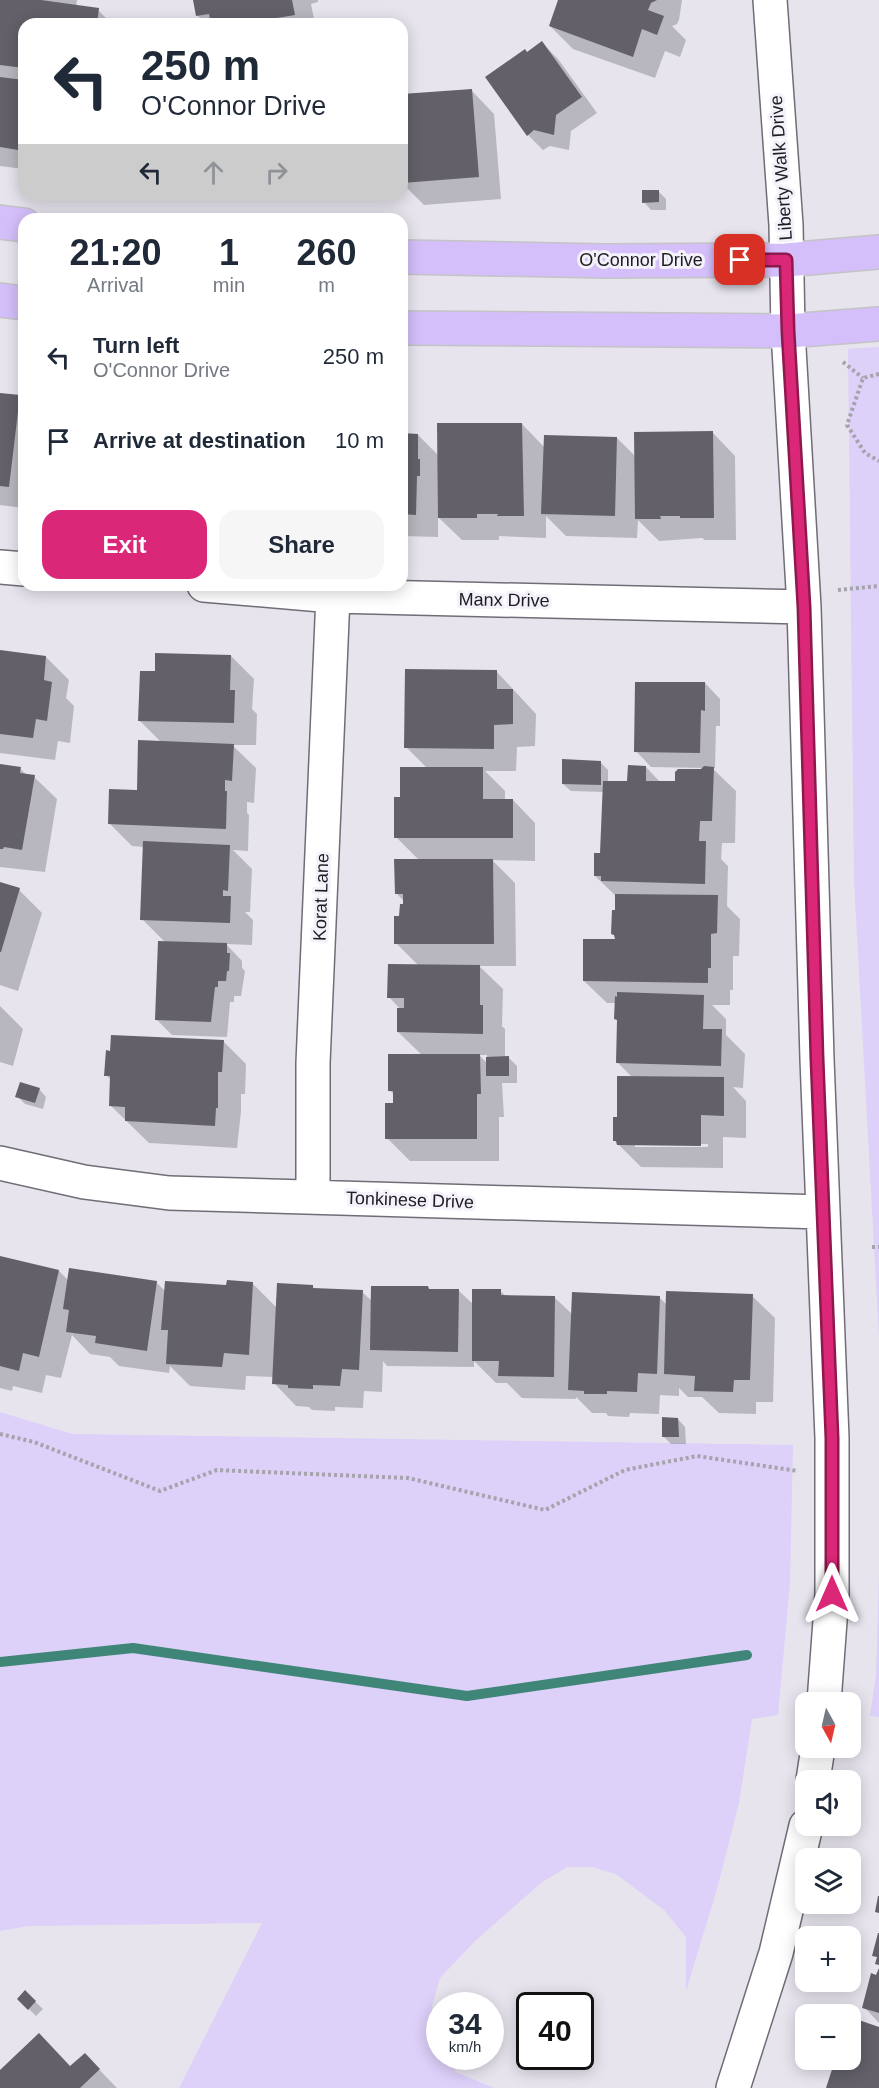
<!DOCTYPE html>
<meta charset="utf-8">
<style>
:root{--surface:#fff;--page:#f6f6f7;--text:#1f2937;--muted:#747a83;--accent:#db2777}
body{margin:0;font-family:Arial,sans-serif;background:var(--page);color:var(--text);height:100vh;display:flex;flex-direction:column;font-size:22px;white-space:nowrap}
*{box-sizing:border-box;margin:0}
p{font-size:20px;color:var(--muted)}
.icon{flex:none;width:33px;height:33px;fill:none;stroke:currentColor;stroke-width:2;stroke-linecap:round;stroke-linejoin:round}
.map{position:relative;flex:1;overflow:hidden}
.sheet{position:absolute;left:18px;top:213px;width:390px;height:378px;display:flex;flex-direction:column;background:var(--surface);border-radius:18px;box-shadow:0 3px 15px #0003}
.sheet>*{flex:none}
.hud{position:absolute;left:18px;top:18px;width:390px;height:183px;border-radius:18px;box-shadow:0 3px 15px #0003;background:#fff;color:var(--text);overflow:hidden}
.needle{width:39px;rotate:172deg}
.tools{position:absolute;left:795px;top:1692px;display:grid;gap:12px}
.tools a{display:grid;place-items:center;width:66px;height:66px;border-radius:12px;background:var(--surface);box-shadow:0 3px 15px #0003;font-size:30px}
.speed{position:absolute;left:426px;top:1992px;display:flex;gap:12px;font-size:30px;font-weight:700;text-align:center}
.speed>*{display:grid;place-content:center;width:78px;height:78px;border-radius:50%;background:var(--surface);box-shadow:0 3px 15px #0003;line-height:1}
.speed small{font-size:15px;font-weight:400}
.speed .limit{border:3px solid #111;border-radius:9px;background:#fff;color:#111}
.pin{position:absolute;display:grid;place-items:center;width:51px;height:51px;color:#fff;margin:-26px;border-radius:12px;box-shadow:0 3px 9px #0006}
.me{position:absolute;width:66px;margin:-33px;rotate:0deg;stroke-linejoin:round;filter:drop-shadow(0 0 4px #0008)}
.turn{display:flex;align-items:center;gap:21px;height:126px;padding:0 24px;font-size:27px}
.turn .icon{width:78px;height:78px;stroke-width:2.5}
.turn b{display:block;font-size:42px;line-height:51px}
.lanes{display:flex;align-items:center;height:57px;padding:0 24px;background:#0003;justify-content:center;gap:30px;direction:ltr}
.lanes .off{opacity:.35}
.eta{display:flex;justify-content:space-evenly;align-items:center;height:102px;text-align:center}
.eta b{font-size:36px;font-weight:600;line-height:42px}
.cta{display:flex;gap:12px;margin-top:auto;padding:12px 24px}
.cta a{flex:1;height:69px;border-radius:18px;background:var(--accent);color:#fff;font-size:24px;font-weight:600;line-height:69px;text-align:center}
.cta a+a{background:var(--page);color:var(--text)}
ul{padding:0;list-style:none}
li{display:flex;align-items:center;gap:18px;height:84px;padding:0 24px}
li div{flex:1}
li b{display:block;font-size:22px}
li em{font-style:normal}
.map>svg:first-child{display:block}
.green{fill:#ddd0f9}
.shadow{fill:#0003;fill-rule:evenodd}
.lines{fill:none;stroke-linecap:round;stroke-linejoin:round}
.stream{stroke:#408678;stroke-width:10}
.building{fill:#636069}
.minor-casing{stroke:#706d76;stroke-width:36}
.major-casing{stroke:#c4c4c5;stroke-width:36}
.path{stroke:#a5a3ab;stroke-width:4;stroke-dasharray:3 3;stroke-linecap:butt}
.minor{stroke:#fff;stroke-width:33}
.major{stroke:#d4bffa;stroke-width:33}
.route-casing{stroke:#8e194d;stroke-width:15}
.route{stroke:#db2777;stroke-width:10}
.labels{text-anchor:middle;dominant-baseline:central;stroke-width:6;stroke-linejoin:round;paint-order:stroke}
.street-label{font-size:18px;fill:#1e1d21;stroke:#f4f1fb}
</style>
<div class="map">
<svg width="879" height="2088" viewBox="0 0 879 2088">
<rect width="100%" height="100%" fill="#e7e4ee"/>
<path class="green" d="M879,347V1337L854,881L848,349Z
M0,1412L72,1434L793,1445L790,1583L778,1715L752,1719L739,1803L717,1889L686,1991V1937L664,1910L616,1874L592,1867H567L542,1882L475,1941L440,1978L432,2006L435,2035L439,2042L440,2056L448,2057L456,2072L494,2088H179L262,1923L28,1926L0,1931Z
M879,1574V1717L870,1716L876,1675Z"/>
<path class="shadow" d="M0,0H77L76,7L98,10L112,24H24V169L0,166Z
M195,0H318V2L311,4L315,24H206L198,16Z
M560,0H682L679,20L677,24L672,26L686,40L680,57L665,51L655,78L573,49L550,26Z
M542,43L558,59L597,113L571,131L569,150L550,146L543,150L528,135V54Z
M472,91L494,114L501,199L424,205L402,183V96Z
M658,191L666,199V210H651L644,202Z
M0,394L20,397L24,401V508L0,505Z
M522,424L545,448L617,438L636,457L713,433L735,456L736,540H705L702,538L659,541L638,520L637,538L566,536L546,516V538L499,536V540H462L438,517V537L402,536V435H418L439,456Z
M0,651L46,657L69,680L66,698L74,706L70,743L58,741L55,760L0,753Z
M231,656L254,679L252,709L257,714L256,745H232L256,768L254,803L247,802V813L249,815L248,851L233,850L252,869L250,912H245L253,920L252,945L226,944L242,961V968L245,971L241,996H234V1002H230L227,1037L172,1035L156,1019L165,942L142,919L145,847L132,846L109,823L138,791L161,742L139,720L156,672Z
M497,672L536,714L535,746L517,747L516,771H485L505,791V800H513L535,823V861L492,860L515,883L516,966H479L503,989L502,1026L505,1029V1058H509L517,1066V1083H502L504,1117H499V1161H410L387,1138L395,1104V1095L390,1091L422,1055L398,1032L401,1010L389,997L418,965L396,943L405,902L396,893L420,861L396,837L401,798L427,768L406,747ZM479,1055H487V1063Z
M705,683L720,699V726H716L715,768H712L736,791L735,843H722L721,859L728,866L727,906L740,919L739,956H733V990H730V1005H712L726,1019V1035L745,1054L743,1088L733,1087L746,1101V1138L723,1137V1168L641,1167L615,1141L619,1119L633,1078L617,1062L619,1021L616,1003H607L584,981L616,941V937L613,934L617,897L595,876L602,855L604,792L571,791L563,784L600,762L608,770V782H629L646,767L661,783H676L702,771L705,768L651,767L636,751ZM635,1144H708V1147H635Z
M0,765L20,769L27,775L34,777L57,799L45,872L0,867Z
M0,884L19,890L42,913L18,991L0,985Z
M0,1006L23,1029L13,1066L0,1062Z
M223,1041L246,1064L245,1094H241V1111L237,1148L149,1143L110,1105L112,1081L106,1075Z
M39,1089L46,1097L43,1109L25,1104L17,1096Z
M0,1257L59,1271L69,1281L156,1282L165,1291L252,1283L277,1308L313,1287L316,1290L362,1292L372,1301L430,1290L459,1291L474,1305L500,1291L506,1296L554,1297L573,1315L659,1297L667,1305L752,1296L775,1318L773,1402H756V1414L719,1413L702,1397H688L679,1388V1396L660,1395L659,1414L630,1413L629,1417L608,1416L606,1413H592L576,1397V1399L522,1398L507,1383H496L474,1361V1367L387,1366L383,1361L382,1392L364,1391L363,1408L335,1407V1411L312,1410L309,1407L296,1406L274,1383V1377L246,1376L245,1390L190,1386L170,1366L169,1373L119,1366L110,1357L90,1354L72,1335L61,1378L46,1375L42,1393L13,1386L12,1391L0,1388Z
M678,1419L685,1427L686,1444H671L664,1437Z
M879,1971V2023L864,2007Z
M25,1992L43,2009L36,2016L19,1999Z
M85,2055L117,2088H0V2072L71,2068Z"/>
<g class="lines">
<path class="stream" d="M0,1662L133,1648L467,1696L747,1655"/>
</g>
<path class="building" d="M0,0H41L99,8L97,24H24V68L0,65Z
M193,0H292L295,15L241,24H211L209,14L196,16Z
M558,0H657L651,3L648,10L664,16L657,35L642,29L633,57L549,26Z
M542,41L582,97L556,115L554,135L534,130L527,136L485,77L525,49L527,52Z
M0,77L24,80V151L0,147Z
M472,89L479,177L402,183V94Z
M642,190H659V202L642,203Z
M0,393L20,395L9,487L0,486Z
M437,423H522L524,516H497L498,514H477V518H438Z
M713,431L714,518H680V516H660L661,519H635L634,432Z
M402,433L418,434V459H420V476H417L416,515L402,514Z
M544,435L617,437L615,516L541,514Z
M0,650L46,656L44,680L52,682L47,721L36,719L33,738L0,734Z
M155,653L231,655L230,690H235L234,723L138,721L140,671H155Z
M405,669L497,670V689H513V724L494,725V749L404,748Z
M635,682H705V711L701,710L700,753L634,752Z
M138,740L234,744L232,781L225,780V791H227L226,829L108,824L109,789L137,790Z
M562,759L601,761V785L562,784Z
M0,764L21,767L20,773L35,775L22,850L4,847L3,849H0Z
M628,765L646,766V781H675V772L678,769H701L704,766L714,767L712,821H700L699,841H706L705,884L601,881V876H594V853H600L603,781H627Z
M400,767H483V799H513V838H394V797H400Z
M143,841L230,845L228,891L223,890V896H231L230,923L140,920Z
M394,859H493L494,944H394V916H399L400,904H403V894H395Z
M0,882L20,888L1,952H0Z
M615,894L718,895L717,933L711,934V968H708V983L583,981V939H615L614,935L611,934L612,910H615Z
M158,941L227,943V953H230L229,971H227L226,981H218V987H215L211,1022L155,1020Z
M388,964L480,965V1005H483V1034L397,1032V1008H404V998H387Z
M617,992L704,995L703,1029H722L721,1066L616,1063L617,1020L614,1019L615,996L617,997Z
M111,1035L224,1040L222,1072H218V1108H216L215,1126L125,1121V1107L109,1106L110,1076H104L106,1050L110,1051Z
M388,1054H480L481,1094H477V1139H385V1103H393V1091H388Z
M509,1056V1076H486V1057Z
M617,1076L724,1077V1116L701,1115V1146L617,1145L616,1141H613V1117H617Z
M20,1082L40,1088L35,1103L15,1097Z
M0,1256L59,1270L39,1357L23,1353L19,1371L0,1366Z
M69,1268L157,1281L147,1351L95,1343L96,1336L66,1332L69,1310L63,1309Z
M227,1280L253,1282L249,1355L224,1353L222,1367L166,1364L168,1330H161L165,1281L226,1285Z
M277,1283L313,1285V1288L363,1290L359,1370L342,1369L340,1386L313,1385V1389L288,1388V1385L272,1384Z
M371,1286H428L429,1289H459L458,1352L370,1350Z
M472,1289H501V1295L555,1296L554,1377L498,1376L499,1361H472Z
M666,1291L753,1294L750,1380H734L733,1392L694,1391L695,1376L664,1374Z
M572,1292L660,1296L657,1374L638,1373L637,1392L607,1391V1394H584V1391L568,1390Z
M662,1417L678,1418L679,1437H662Z
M878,1896H879V1913L875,1912Z
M878,1933H879V1965L875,1964L877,1957L872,1956Z
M879,1968V2013L862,2008L871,1973L876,1975Z
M25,1990L36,2001L28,2010L17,1999Z
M850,2017L879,2027V2088H826L835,2060H850Z
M39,2033L70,2066L85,2053L100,2069L80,2088H0V2070Z"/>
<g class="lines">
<g class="minor-casing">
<path id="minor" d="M770,0L786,225L788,331L804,607L817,1059L832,1438V1594L824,1702
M0,567L24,569
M204,585L333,596L804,607
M0,1163L84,1182L169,1193L823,1212
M313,1197V1063L333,596
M813,1780L818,1748
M733,2088L776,1953L806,1826"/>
</g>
<g class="major-casing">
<path id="major" d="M0,222L24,225
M402,257L605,261L786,260L879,252
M0,300L24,303
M402,328L788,331L879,324"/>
</g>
<path class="path" d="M843,362L863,378
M879,374L863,378L847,425L865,453L879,461
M838,590L879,586
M872,1247H879
M0,1434L34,1442L160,1491L217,1470L408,1478L545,1510L625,1470L697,1456L798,1471"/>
<use href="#minor" class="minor"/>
<use href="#major" class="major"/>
</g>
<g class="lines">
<g class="route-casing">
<path id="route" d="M740,260H786L788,331L804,607L817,1059L832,1438V1594"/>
</g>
<use href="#route" class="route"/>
</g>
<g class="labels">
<g class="street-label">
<text transform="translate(781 168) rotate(-94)">Liberty Walk Drive</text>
<text x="641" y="260">O'Connor Drive</text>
<text transform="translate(504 600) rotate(1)">Manx Drive</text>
<text transform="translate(321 897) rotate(-88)">Korat Lane</text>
<text transform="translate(410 1200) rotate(2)">Tonkinese Drive</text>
</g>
</g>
</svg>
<div class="tools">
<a><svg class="needle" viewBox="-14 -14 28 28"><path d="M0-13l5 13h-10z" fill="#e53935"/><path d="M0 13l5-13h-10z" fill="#747a83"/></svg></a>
<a><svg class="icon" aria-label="sound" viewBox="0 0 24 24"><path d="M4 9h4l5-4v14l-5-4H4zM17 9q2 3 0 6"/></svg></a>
<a><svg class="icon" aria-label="layers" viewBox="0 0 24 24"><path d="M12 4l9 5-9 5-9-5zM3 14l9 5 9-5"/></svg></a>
<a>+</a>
<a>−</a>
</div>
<div class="speed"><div>34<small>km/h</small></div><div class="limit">40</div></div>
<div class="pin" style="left:740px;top:260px;background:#d93025"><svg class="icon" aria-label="arrive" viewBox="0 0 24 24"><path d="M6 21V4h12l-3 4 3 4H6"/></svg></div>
<svg class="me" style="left:832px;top:1594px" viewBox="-20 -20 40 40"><path d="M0-17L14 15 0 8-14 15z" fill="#db2777" stroke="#fff" stroke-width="4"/></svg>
<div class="hud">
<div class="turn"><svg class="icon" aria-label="left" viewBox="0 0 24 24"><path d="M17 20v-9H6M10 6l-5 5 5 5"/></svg><div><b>250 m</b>O'Connor Drive</div></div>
<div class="lanes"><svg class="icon" aria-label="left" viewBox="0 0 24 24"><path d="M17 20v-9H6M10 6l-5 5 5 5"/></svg><svg class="icon off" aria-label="ahead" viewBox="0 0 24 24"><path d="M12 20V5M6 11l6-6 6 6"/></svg><svg class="icon off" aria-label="right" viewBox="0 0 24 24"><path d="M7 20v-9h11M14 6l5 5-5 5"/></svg></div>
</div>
<section class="sheet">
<div class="eta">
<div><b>21:20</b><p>Arrival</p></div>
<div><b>1</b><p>min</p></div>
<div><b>260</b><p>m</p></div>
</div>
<ul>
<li><svg class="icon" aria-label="left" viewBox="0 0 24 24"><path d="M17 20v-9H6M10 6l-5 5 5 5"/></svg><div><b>Turn left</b><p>O'Connor Drive</p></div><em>250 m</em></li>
<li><svg class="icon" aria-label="arrive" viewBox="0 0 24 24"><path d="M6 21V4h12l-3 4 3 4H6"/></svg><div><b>Arrive at destination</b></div><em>10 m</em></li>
</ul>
<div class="cta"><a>Exit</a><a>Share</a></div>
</section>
</div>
